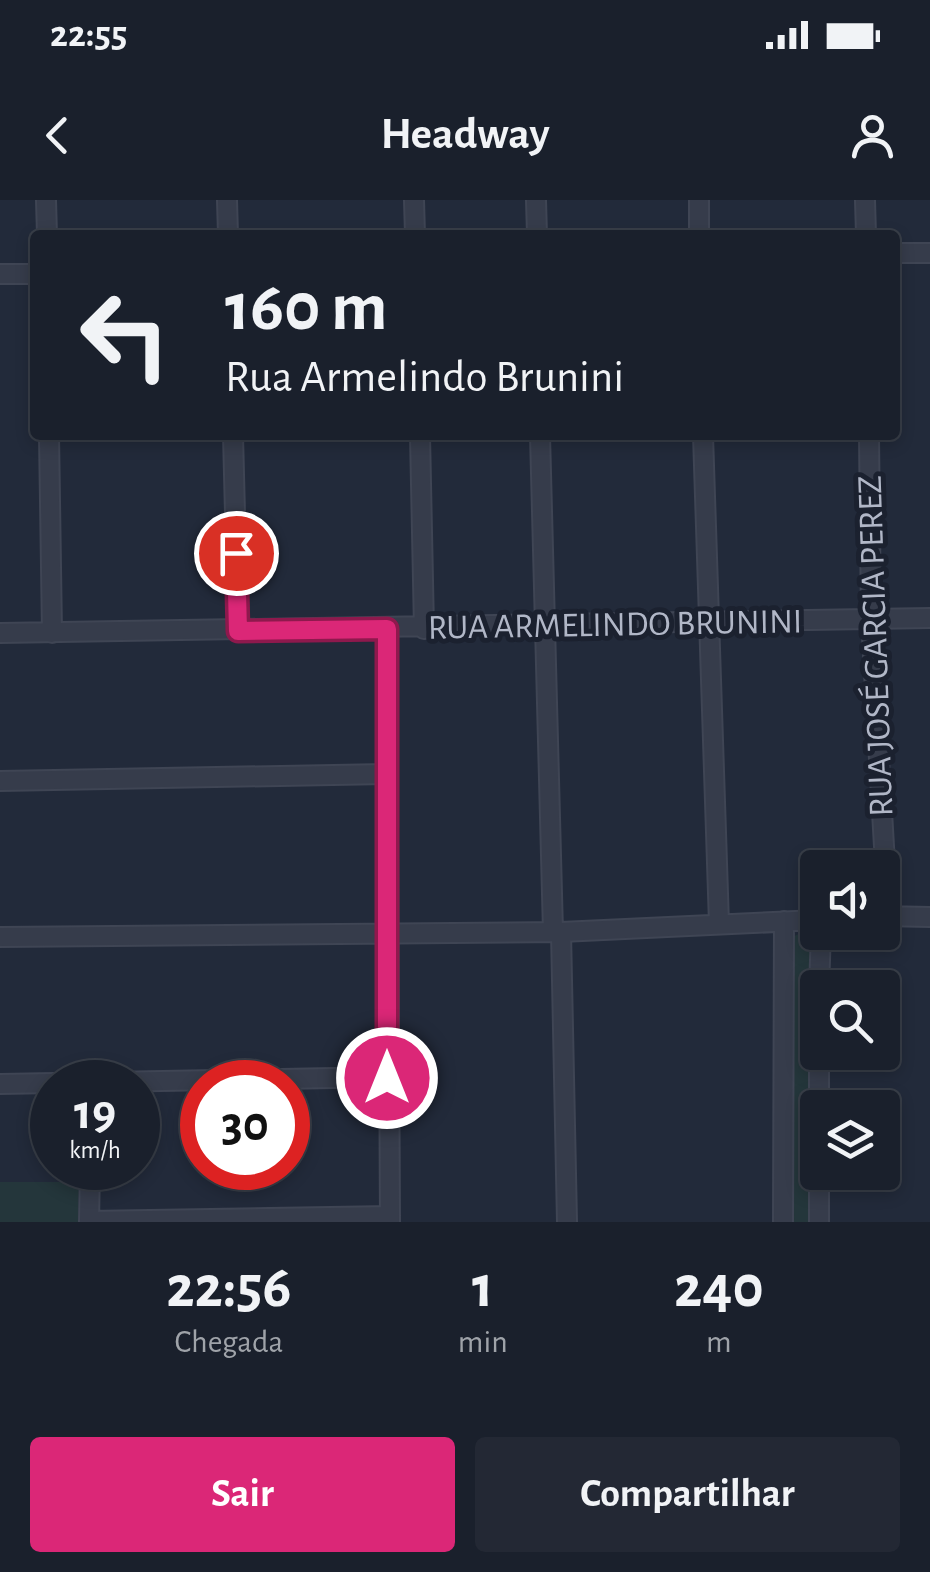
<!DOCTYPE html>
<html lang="pt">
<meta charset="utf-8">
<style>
:root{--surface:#1a202c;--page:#232834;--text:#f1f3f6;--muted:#9fa3a9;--line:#383e48;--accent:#db2777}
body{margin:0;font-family:"Alegreya Sans",sans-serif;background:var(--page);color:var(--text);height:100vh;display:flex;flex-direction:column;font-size:38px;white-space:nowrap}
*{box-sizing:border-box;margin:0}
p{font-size:32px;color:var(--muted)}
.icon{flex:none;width:55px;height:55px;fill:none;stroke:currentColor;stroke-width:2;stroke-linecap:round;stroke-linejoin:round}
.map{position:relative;height:1022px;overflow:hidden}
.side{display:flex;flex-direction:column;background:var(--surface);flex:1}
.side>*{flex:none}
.top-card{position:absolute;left:30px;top:30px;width:870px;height:210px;border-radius:10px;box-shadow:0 5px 15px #0003,0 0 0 2px var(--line);background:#1a202c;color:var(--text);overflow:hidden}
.controls{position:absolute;left:800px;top:650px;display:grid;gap:20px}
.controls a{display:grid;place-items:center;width:100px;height:100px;border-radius:10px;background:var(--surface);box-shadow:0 5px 15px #0003,0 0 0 2px var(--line);font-size:50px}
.speed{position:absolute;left:30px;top:860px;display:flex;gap:20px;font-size:50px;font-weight:700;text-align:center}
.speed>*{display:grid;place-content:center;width:130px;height:130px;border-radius:50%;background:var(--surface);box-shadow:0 5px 15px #0003,0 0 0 2px var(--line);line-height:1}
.speed small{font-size:25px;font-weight:400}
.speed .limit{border:15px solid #d22;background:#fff;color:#111}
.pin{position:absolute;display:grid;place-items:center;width:85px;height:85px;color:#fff;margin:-42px;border:5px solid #fff;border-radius:50%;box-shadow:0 2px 10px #0007}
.me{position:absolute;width:110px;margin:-55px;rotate:0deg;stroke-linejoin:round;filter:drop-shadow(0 0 8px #0008)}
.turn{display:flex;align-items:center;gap:35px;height:210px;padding:0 30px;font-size:45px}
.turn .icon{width:130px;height:130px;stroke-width:2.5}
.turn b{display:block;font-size:70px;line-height:85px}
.eta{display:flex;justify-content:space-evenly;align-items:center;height:170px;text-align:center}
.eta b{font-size:60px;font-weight:700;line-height:70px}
.button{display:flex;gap:20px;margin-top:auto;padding:20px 30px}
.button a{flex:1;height:115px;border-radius:10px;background:var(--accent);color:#fff;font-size:40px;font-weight:700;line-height:115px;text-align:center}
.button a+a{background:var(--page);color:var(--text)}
.status{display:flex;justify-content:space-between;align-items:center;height:70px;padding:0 50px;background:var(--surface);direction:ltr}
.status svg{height:28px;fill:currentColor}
header{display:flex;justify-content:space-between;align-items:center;height:130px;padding:0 30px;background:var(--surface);font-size:45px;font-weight:700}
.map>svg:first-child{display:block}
.green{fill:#24363b}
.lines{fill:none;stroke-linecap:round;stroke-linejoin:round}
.minor-casing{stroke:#3f4554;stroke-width:22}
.minor{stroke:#363c4b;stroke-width:18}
.route-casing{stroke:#8e194d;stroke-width:25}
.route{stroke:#db2777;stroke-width:18}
.labels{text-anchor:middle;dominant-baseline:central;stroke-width:10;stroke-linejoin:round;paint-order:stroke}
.street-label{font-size:35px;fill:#b1b7c7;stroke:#1b212f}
</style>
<div class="status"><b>22:55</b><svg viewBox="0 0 49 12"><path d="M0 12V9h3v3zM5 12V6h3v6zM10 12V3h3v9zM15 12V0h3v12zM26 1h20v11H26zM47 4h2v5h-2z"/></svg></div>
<header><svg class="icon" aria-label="back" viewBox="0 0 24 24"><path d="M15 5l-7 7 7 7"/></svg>Headway<svg class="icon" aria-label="person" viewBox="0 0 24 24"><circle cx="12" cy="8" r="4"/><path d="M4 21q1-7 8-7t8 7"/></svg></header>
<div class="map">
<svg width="930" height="1022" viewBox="0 0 930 1022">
<rect width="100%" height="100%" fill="#222a3a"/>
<path class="green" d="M801,733L813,743L812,1022H788L792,737Z
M0,982H79L78,1022H0Z"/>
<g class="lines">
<g class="minor-casing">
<path id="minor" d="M46,0L47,35
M227,0L228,35
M414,0L415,35
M536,0L537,35
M699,0V35
M865,0L866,35
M895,53H930
M0,74H35
M49,235L52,433
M233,235L238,431
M420,235L424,429
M540,235L553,732
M703,235L719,724
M869,235L871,420L888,716
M387,429L390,1022
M0,433L930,418
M0,581L386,574
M882,716L930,717
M561,732L567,1022
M0,737L561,732L818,720
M819,788L821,732
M0,884L387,877
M819,908V852
M89,1021L390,1016
M89,1022L90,968
M783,1022L784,721
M819,1022V972"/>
</g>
<use href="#minor" class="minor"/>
</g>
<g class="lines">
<g class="route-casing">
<path id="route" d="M236,353L238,431L387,429V878"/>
</g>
<use href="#route" class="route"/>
</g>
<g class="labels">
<g class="street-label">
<text transform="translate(615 425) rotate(-1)">RUA ARMELINDO BRUNINI</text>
<text transform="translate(876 446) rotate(-92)">RUA JOSÉ GARCIA PEREZ</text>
</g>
</g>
</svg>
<div class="controls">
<a><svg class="icon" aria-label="sound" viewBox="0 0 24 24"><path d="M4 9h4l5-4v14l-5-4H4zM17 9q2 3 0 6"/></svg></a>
<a><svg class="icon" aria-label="search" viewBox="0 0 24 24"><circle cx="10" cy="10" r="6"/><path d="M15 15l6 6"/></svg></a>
<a><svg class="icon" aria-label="layers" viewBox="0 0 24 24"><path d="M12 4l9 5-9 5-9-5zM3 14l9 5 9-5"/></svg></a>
</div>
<div class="speed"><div>19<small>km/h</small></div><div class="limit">30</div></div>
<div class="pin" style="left:236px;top:353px;background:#d93025"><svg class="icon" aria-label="arrive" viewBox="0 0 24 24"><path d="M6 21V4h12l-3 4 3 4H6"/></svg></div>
<svg class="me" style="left:387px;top:878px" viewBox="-20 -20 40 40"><circle r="17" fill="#db2777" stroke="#fff" stroke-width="3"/><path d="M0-11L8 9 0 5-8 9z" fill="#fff"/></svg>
<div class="top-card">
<div class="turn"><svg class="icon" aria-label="left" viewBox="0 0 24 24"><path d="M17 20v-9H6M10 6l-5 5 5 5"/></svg><div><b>160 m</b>Rua Armelindo Brunini</div></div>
</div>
</div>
<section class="side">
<div class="eta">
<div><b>22:56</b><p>Chegada</p></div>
<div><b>1</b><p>min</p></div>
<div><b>240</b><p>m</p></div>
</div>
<div class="button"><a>Sair</a><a>Compartilhar</a></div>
</section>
